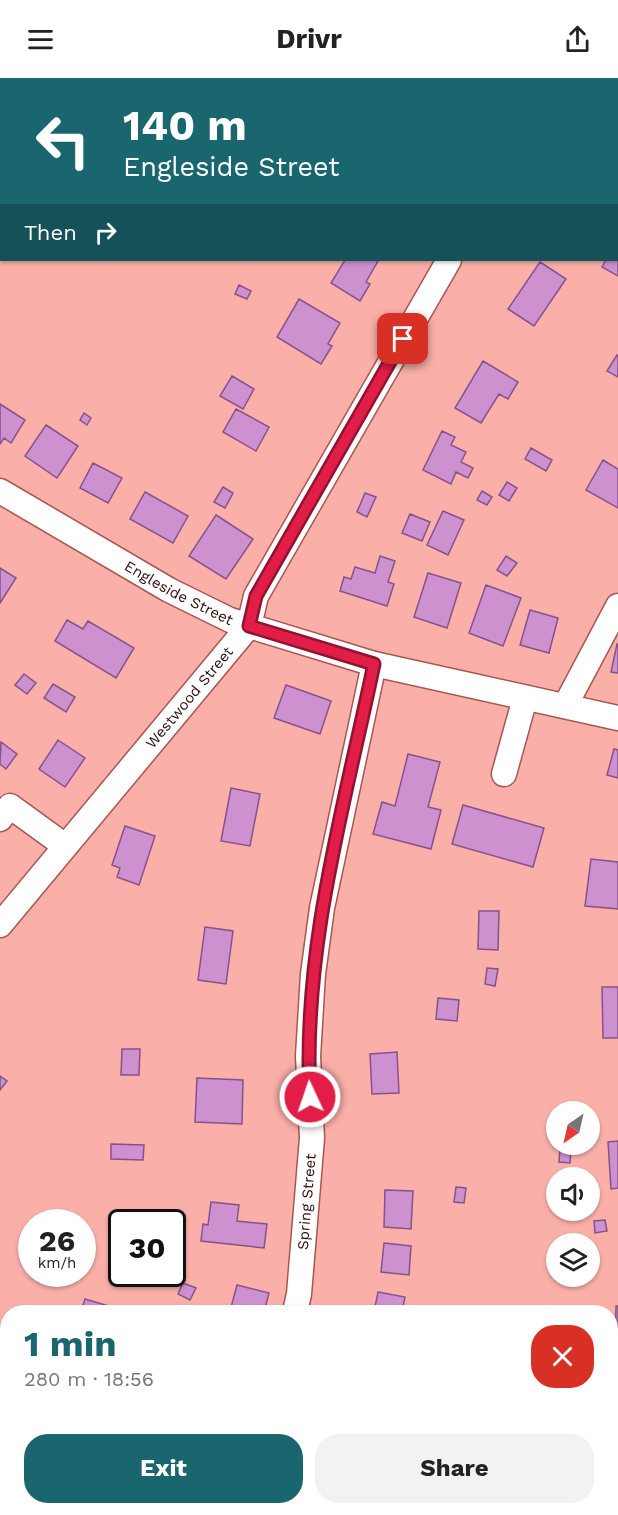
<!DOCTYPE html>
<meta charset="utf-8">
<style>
:root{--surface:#fff;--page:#f2f2f2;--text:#222;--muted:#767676;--accent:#1a666e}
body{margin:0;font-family:"Work Sans",sans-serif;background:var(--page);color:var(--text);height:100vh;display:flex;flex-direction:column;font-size:22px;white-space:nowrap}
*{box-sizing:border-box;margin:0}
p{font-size:20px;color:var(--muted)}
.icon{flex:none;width:33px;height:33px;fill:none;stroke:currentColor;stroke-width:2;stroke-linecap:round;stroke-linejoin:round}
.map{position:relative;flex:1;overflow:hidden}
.sheet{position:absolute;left:0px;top:1227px;width:618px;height:210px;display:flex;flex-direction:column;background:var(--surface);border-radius:24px 24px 0 0;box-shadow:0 2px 4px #0004}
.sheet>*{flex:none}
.top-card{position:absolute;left:0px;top:0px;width:618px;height:183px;box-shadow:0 2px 4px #0004;background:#1a666e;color:#fff;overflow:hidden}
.needle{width:39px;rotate:214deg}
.buttons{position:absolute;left:546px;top:1023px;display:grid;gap:12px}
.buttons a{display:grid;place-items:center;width:54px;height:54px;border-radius:50%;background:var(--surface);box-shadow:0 2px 4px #0004;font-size:30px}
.speed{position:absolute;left:18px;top:1131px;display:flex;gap:12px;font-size:30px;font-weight:700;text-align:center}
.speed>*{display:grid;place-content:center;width:78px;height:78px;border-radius:50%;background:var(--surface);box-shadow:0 2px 4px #0004;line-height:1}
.speed small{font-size:15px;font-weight:400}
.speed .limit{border:3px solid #111;border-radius:9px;background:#fff;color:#111}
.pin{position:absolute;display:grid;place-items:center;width:51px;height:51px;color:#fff;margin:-26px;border-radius:12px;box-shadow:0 3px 9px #0006}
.me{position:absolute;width:66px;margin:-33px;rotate:357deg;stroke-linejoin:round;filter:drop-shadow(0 0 4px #0008)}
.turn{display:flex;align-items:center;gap:21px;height:126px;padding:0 24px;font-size:27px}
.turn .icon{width:78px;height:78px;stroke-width:2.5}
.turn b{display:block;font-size:42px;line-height:51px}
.then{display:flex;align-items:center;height:57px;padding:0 24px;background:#0003;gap:12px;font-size:22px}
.round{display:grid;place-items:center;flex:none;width:63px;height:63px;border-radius:24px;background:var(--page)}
.head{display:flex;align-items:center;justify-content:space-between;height:102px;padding:0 24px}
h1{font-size:36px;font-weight:700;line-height:45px;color:var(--accent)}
.primary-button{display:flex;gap:12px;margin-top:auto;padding:12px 24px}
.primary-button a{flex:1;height:69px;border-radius:24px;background:var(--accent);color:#fff;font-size:24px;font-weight:700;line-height:69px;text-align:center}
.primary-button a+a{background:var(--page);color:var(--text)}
header{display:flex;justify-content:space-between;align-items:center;height:78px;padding:0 24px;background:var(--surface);font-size:27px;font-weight:700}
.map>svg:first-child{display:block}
.building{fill:#cd91cf;stroke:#88518b;stroke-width:1.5}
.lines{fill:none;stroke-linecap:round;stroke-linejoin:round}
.minor-casing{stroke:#a75650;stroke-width:27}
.minor{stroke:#fff;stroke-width:24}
.route-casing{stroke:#92132f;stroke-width:15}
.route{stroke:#e11d48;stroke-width:10}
.labels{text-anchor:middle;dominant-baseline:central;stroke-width:4.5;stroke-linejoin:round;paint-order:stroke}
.street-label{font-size:15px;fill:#2d0c0b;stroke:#fcdfdb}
</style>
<header><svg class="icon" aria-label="menu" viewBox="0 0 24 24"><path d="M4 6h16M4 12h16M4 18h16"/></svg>Drivr<svg class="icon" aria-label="share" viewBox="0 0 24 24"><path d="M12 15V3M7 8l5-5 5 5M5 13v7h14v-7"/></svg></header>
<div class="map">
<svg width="618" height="1437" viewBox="0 0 618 1437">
<rect width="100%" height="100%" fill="#fab0a9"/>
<path class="building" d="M355,0H398L354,2Z
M618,160V198L602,189L606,182H616Z
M345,182H376L378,183L366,204L370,206L360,223L331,205Z
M540,184L566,201L534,248L508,231Z
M239,207L251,213L247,221L235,216Z
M299,221L340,245L328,266L332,268L321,286L277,259Z
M617,277L618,278V299L607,293Z
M483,283L518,304L508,321L499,316L481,345L455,330Z
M232,298L254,311L243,331L220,318Z
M0,326L25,342L11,365L4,360L0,366Z
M236,331L269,349L256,373L223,354Z
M84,335L91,340L87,347L80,342Z
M46,347L78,368L57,400L25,378Z
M442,353L455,359L451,367L466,374L461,384L473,390L468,400L456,394L451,406L423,392Z
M531,370L552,382L546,393L525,381Z
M603,382L618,391V430L586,412Z
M93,385L122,400L108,425L80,410Z
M507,404L517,410L509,423L499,417Z
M223,409L233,415L225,430L214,424Z
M482,413L492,419L487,427L477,422Z
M145,414L188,438L173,465L130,441Z
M365,415L376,419L367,439L357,434Z
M443,433L464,442L448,477L427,467Z
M410,436L430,444L422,463L402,455Z
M216,437L253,461L226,501L189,478Z
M380,478L395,483L388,504L394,506L387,528L340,513L344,499L351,501L355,489L375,495Z
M506,478L517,485L507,498L497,492Z
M0,490L16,500L0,525Z
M428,495L461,505L447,550L414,539Z
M486,507L521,520L503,568L469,555Z
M530,532L558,540L549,575L520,567Z
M67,542L83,551L88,543L134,570L116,600L55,563Z
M617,566L618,567V595L611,594Z
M24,596L36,605L27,616L15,607Z
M53,606L75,619L66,634L44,620Z
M286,607L331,623L320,656L274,640Z
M58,662L85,680L65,709L39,691Z
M1,664L17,676L6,691L0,686Z
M614,671L618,672V700L607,697Z
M408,676L440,684L428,729L441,732L431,771L373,756L382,724L395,728Z
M231,710L260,716L250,768L221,763Z
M463,727L544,750L533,789L452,766Z
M125,748L155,758L139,807L117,799L120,790L112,787Z
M591,781L618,784V831L585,828Z
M479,833H499L498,872L478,871Z
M205,849L233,853L226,906L198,902Z
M487,890L498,891L495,908L485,906Z
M602,909H618V960H603Z
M438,920L459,922L457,943L436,941Z
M122,971H140L139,997H121Z
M397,974L399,1015L372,1016L370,976Z
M0,998L7,1003L0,1012Z
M197,1000L243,1002L242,1046L195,1044Z
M618,1063V1110L611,1111L608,1064Z
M111,1066L144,1067L143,1082L111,1081Z
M560,1070L571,1071L570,1085L559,1084Z
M456,1109L466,1110L464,1125L454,1124Z
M385,1112L413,1113L411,1151L384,1149Z
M211,1124L239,1127L237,1143L267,1146L264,1170L201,1163L203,1146L208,1147Z
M605,1142L607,1153L595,1155L594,1143Z
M384,1165L411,1168L409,1197L381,1194Z
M183,1205L196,1210L190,1222L178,1216Z
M237,1207L269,1215L264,1234L230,1233Z
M378,1214L405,1219L402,1234H374Z
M85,1221L112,1229L110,1234H81Z
M616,1228H618V1276H615Z
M466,1430H538L536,1437H481L466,1432Z"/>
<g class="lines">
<g class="minor-casing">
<g id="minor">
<path d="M508,0L511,2"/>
<path d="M616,64L618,65"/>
<path id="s1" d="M0,413L169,512L230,542L374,586L618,640"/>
<path d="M565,628L618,528"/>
<path d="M504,696L525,620"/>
<path d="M0,741L10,728L65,768"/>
<path id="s2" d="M0,847L249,548L256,518L449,182"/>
<path id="s3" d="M295,1234L299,1216L312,1060L308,978L313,896L322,830L374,586"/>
<path d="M0,1365L2,1355"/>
<path d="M0,1396L7,1437"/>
<path d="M240,1430L261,1437"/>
<path d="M99,1437L100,1430"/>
</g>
</g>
<use href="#minor" class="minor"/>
</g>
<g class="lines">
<g class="route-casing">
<path id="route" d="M310,1019C302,872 344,729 374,586L249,548L256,518L403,261"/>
</g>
<use href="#route" class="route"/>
</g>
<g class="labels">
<g class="street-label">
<text stroke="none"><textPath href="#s1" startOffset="206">Engleside Street</textPath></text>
<text stroke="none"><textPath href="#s2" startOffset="296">Westwood Street</textPath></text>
<text stroke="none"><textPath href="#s3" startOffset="111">Spring Street</textPath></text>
</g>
</g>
</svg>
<div class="buttons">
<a><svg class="needle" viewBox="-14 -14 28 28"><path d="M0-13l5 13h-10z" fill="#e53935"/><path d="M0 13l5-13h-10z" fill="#767676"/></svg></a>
<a><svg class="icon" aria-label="sound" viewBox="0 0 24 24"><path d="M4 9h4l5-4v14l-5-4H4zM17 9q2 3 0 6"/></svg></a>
<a><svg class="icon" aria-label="layers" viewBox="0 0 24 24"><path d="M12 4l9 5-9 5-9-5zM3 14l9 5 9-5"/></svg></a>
</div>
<div class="speed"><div>26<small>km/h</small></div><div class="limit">30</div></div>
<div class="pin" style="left:403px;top:261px;background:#d93025"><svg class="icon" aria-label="arrive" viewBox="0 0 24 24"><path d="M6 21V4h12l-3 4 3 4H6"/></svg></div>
<svg class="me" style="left:310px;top:1019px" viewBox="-20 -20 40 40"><circle r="17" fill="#e11d48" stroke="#fff" stroke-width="3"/><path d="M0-11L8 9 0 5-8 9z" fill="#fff"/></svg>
<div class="top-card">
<div class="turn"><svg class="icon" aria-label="left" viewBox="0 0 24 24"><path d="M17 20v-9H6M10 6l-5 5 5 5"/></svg><div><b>140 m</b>Engleside Street</div></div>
<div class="then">Then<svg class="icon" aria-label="right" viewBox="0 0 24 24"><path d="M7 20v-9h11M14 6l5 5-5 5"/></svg></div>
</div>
<section class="sheet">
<div class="head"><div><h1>1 min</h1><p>280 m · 18:56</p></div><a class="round" style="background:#d93025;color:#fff"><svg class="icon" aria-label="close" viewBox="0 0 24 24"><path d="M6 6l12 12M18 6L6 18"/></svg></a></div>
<div class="primary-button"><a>Exit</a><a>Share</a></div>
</section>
</div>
